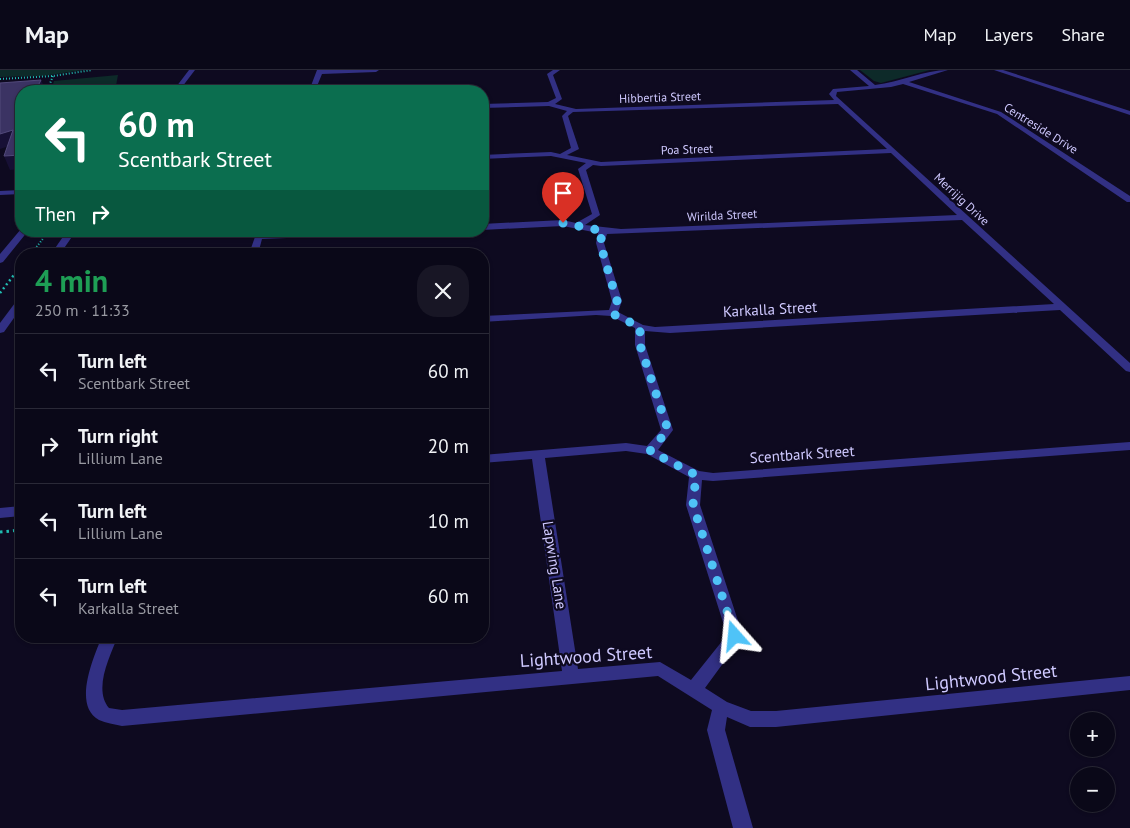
<!DOCTYPE html>
<meta charset="utf-8">
<style>
:root{--surface:#0a0818;--page:#181625;--text:#f1f3f6;--muted:#999aa2;--line:#2a2937}
body{margin:0;font-family:"PT Sans",sans-serif;background:var(--page);color:var(--text);height:100vh;display:flex;flex-direction:column;font-size:19px;white-space:nowrap}
*{box-sizing:border-box;margin:0}
p{font-size:16px;color:var(--muted)}
.icon{flex:none;width:28px;height:28px;fill:none;stroke:currentColor;stroke-width:2;stroke-linecap:round;stroke-linejoin:round}
.map{position:relative;flex:1;overflow:hidden}
.panel{position:absolute;left:15px;top:178px;width:474px;height:395px;display:flex;flex-direction:column;background:var(--surface);border-radius:20px;box-shadow:0 1px 4px #0004,0 0 0 1px var(--line)}
.panel>*{flex:none}
.guide{position:absolute;left:15px;top:15px;width:474px;height:152px;border-radius:20px;box-shadow:0 1px 4px #0004,0 0 0 1px var(--line);background:#0b6e4f;color:#fff;overflow:hidden}
.buttons{position:absolute;left:1070px;top:642px;display:grid;gap:10px}
.buttons a{display:grid;place-items:center;width:45px;height:45px;border-radius:50%;background:var(--surface);box-shadow:0 1px 4px #0004,0 0 0 1px var(--line);font-size:25px}
.pin{position:absolute;display:grid;place-items:center;width:42px;height:42px;color:#fff;margin:-51px -21px;border-radius:50% 50% 50% 0;rotate:-45deg;box-shadow:0 0 5px #0007}
.pin .icon{rotate:45deg}
.me{position:absolute;width:55px;margin:-28px;rotate:342deg;stroke-linejoin:round;filter:drop-shadow(0 0 4px #0008)}
.turn{display:flex;align-items:center;gap:18px;height:105px;padding:0 20px;font-size:22px}
.turn .icon{width:65px;height:65px;stroke-width:2.5}
.turn b{display:block;font-size:35px;line-height:42px}
.then{display:flex;align-items:center;height:48px;padding:0 20px;background:#0003;gap:10px;font-size:19px}
.round{display:grid;place-items:center;flex:none;width:52px;height:52px;border-radius:20px;background:var(--page)}
.summary{display:flex;align-items:center;justify-content:space-between;height:85px;padding:0 20px}
h1{font-size:30px;font-weight:700;line-height:38px;color:#1e9e55}
ul{padding:0;list-style:none}
li{display:flex;align-items:center;gap:15px;height:75px;padding:0 20px;border-top:1px solid var(--line)}
li div{flex:1}
li b{display:block;font-size:19px}
li em{font-style:normal}
header{display:flex;align-items:center;gap:30px;box-sizing:border-box;height:70px;padding:0 25px;background:var(--surface);border-bottom:1px solid var(--line)}
header strong{font-size:24px}
nav{display:flex;gap:28px;margin-inline-start:auto;font-size:18px}
.map>svg:first-child{display:block}
.green{fill:#0d2a29}
.lines{fill:none;stroke-linecap:round;stroke-linejoin:round}
.path-far2{stroke:#20bcb1;stroke-width:2;stroke-dasharray:1 2;stroke-linecap:butt}
.path-far1{stroke:#20bcb1;stroke-width:2.5;stroke-dasharray:2 3;stroke-linecap:butt}
.path{stroke:#20bcb1;stroke-width:3;stroke-dasharray:2.5 4;stroke-linecap:butt}
.minor{fill:#323084;fill-rule:evenodd}
.shaded-wall{fill:#171035}
.building{fill:#3b3363;stroke:#524a7b}
.route{stroke:#4fc3f7;stroke-width:9;stroke-dasharray:0 16.2}
.labels{text-anchor:middle;dominant-baseline:central;stroke-width:4.5;stroke-linejoin:round;paint-order:stroke}
.far-street-label{font-size:12px;fill:#cfc9ff;stroke:#0e0a20}
.street-label{font-size:15px;fill:#cfc9ff;stroke:#0e0a20}
.near-street-label{font-size:18px;fill:#cfc9ff;stroke:#0e0a20}
</style>
<header>
<strong>Map</strong>
<nav><a>Map</a><a>Layers</a><a>Share</a></nav>
</header>
<div class="map">
<svg width="1130" height="758" viewBox="0 0 1130 758">
<rect width="100%" height="100%" fill="#0e0a20"/>
<path class="green" d="M0,0H83L43,6L0,7Z
M860,0H930L881,13L874,11Z
M118,5L115,21H51L54,11Z"/>
<g class="lines">
<path class="path-far2" d="M0,9L53,6L92,0
M47,21L53,6
M31,184L49,161
M16,203L21,196"/>
<path class="path-far1" d="M0,223L17,201"/>
<path class="path" d="M0,462L21,460"/>
<path class="minor" d="M189,0H195L179,21H173Z
M317,0H379L376,2L322,4L315,21H309Z
M553,0H560L553,5L562,29L555,34L576,39L834,30L829,24L833,19L869,16L850,0H857L875,15C900,12 924,0 948,0L909,12L1001,42L1130,126V132H1127L997,44L903,14L891,17L837,22L836,26L1130,293V302L1126,301L1060,240L670,263L645,261V275L673,360L658,380L699,401L713,403L1130,372V380L713,411L702,410L700,435L743,566L705,618L727,632L751,641H776L1130,606V620L776,657H750L727,647L725,660L753,758H733L707,660L712,640L658,606L122,656C114,654 106,653 99,650C72,635 94,587 102,566H118C110,586 93,619 109,638L122,640L562,601L532,389L482,393V385L626,373L647,376L661,360L635,275V258L611,246L596,245L482,252V246L609,240L612,231L596,173L598,163L563,156L482,160V154L563,150L576,153L592,144L578,99L586,93L551,86L482,89V85L551,82L560,84L571,78L562,46L567,41L549,36L482,38V34L548,32L556,28L547,4ZM838,34L887,79L601,92L567,85L579,79L568,46L573,42ZM891,83L957,145L621,159L585,155L600,145L586,100L593,95L601,96ZM962,150L1054,234L655,257L643,255L618,242L622,231L604,173L607,164ZM626,381L647,384L689,407L686,435L727,565L691,610L660,592L578,599L545,388Z
M994,0H1003L1130,41V45Z
M21,120V124L0,125V121Z
M21,159V161H28L3,192L0,193V184Z
M67,161H76L60,184H51Z
M257,161H265L264,164L389,161L385,164L262,169L258,184H249Z
M21,228V238L4,262L0,263V253L18,229Z
M21,436V446L0,448V438Z"/>
</g>
<path class="shaded-wall" d="M41,10L46,21H36V20Z
M13,60L18,73L0,79V64Z
M21,85V99L10,100L4,86Z"/>
<path class="building" d="M41,10L36,20H40L39,21H21V85L4,86L13,60L0,64V13Z
M123,19L121,21H98L100,20Z"/>
<g class="lines">
<path class="route" d="M563,153L603,161L600,173L617,231L613,244L640,257V275L668,360L650,381L696,405L693,435L735,566"/>
</g>
<g class="labels">
<g class="far-street-label">
<text transform="translate(660 27) rotate(-2)">Hibbertia Street</text>
<text transform="translate(1041 58) rotate(32)">Centreside Drive</text>
<text transform="translate(687 79) rotate(-2)">Poa Street</text>
<text transform="translate(962 129) rotate(43)">Merrijig Drive</text>
<text transform="translate(722 145) rotate(-3)">Wirilda Street</text>
</g>
<g class="street-label">
<text transform="translate(770 239) rotate(-3)">Karkalla Street</text>
<text transform="translate(802 384) rotate(-4)">Scentbark Street</text>
<text transform="translate(555 495) rotate(81)">Lapwing Lane</text>
</g>
<g class="near-street-label">
<text transform="translate(586 586) rotate(-4)">Lightwood Street</text>
<text transform="translate(991 607) rotate(-6)">Lightwood Street</text>
</g>
</g>
</svg>
<div class="buttons">
<a>+</a>
<a>−</a>
</div>
<div class="pin" style="left:563px;top:153px;background:#d93025"><svg class="icon" aria-label="arrive" viewBox="0 0 24 24"><path d="M6 21V4h12l-3 4 3 4H6"/></svg></div>
<svg class="me" style="left:735px;top:566px" viewBox="-20 -20 40 40"><path d="M0-17L14 15 0 8-14 15z" fill="#4fc3f7" stroke="#fff" stroke-width="4"/></svg>
<div class="guide">
<div class="turn"><svg class="icon" aria-label="left" viewBox="0 0 24 24"><path d="M17 20v-9H6M10 6l-5 5 5 5"/></svg><div><b>60 m</b>Scentbark Street</div></div>
<div class="then">Then<svg class="icon" aria-label="right" viewBox="0 0 24 24"><path d="M7 20v-9h11M14 6l5 5-5 5"/></svg></div>
</div>
<section class="panel">
<div class="summary"><div><h1>4 min</h1><p>250 m · 11:33</p></div><a class="round"><svg class="icon" aria-label="close" viewBox="0 0 24 24"><path d="M6 6l12 12M18 6L6 18"/></svg></a></div>
<ul>
<li><svg class="icon" aria-label="left" viewBox="0 0 24 24"><path d="M17 20v-9H6M10 6l-5 5 5 5"/></svg><div><b>Turn left</b><p>Scentbark Street</p></div><em>60 m</em></li>
<li><svg class="icon" aria-label="right" viewBox="0 0 24 24"><path d="M7 20v-9h11M14 6l5 5-5 5"/></svg><div><b>Turn right</b><p>Lillium Lane</p></div><em>20 m</em></li>
<li><svg class="icon" aria-label="left" viewBox="0 0 24 24"><path d="M17 20v-9H6M10 6l-5 5 5 5"/></svg><div><b>Turn left</b><p>Lillium Lane</p></div><em>10 m</em></li>
<li><svg class="icon" aria-label="left" viewBox="0 0 24 24"><path d="M17 20v-9H6M10 6l-5 5 5 5"/></svg><div><b>Turn left</b><p>Karkalla Street</p></div><em>60 m</em></li>
</ul>
</section>
</div>
